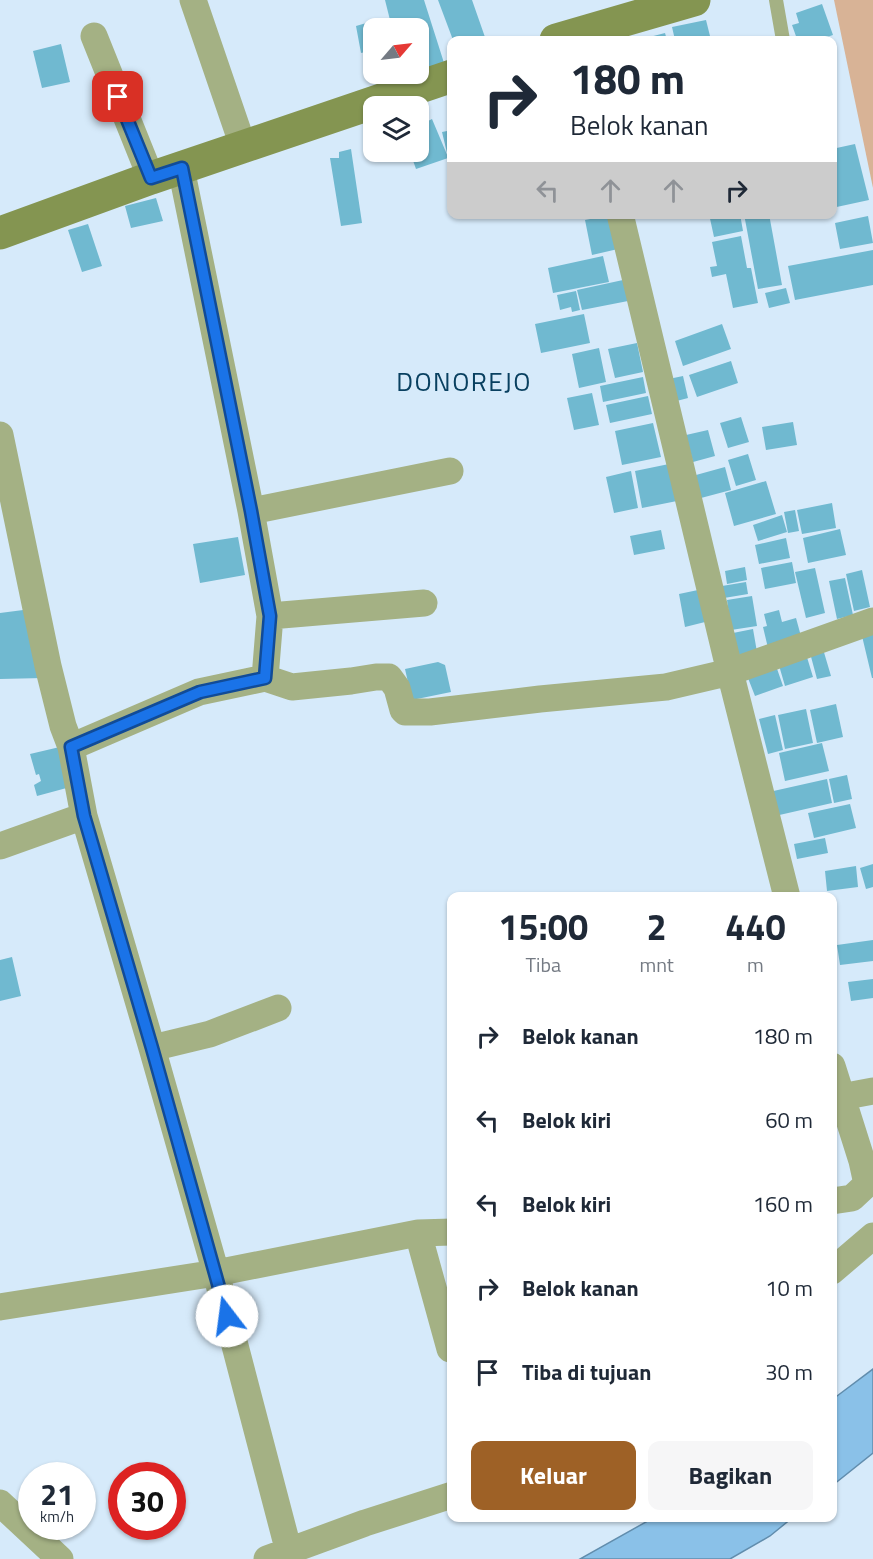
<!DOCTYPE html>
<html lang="id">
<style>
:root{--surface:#fff;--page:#f6f6f7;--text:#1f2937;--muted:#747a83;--accent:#9e6126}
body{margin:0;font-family:"Titillium Web",sans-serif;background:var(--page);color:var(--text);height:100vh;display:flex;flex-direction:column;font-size:22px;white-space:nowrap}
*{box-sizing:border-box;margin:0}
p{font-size:20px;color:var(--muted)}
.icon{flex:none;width:33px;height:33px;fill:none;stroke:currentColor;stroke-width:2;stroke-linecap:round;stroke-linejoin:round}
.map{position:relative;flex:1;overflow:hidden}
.sheet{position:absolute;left:447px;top:892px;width:390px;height:630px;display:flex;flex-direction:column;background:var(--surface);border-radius:12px;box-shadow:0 2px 4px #0004}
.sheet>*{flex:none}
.top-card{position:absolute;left:447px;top:36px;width:390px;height:183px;border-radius:12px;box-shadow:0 2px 4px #0004;background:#fff;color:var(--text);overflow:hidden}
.needle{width:39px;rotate:62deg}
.tools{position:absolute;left:363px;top:18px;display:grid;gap:12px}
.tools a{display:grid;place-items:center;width:66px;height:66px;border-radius:12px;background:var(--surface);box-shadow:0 2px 4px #0004;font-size:30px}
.speed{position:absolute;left:18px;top:1462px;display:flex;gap:12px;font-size:30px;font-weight:700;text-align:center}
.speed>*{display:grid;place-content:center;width:78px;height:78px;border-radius:50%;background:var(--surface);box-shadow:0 2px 4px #0004;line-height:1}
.speed small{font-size:15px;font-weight:400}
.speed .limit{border:9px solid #d22;background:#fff;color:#111}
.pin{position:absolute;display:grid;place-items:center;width:51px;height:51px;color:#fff;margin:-26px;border-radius:12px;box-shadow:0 3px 9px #0006}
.me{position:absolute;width:66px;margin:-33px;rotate:345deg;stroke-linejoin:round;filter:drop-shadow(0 0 4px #0008)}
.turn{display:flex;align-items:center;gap:21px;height:126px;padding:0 24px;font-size:27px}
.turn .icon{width:78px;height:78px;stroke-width:2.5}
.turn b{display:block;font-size:42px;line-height:51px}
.lanes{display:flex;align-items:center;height:57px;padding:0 24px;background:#0003;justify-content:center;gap:30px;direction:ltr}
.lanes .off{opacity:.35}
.eta{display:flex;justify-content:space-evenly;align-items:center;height:102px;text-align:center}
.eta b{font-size:36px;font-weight:700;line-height:42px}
.cta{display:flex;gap:12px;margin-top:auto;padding:12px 24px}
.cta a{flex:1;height:69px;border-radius:12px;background:var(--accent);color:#fff;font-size:24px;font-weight:700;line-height:69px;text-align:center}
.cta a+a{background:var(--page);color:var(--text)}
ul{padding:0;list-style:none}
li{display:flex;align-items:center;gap:18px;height:84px;padding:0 24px}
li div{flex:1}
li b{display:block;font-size:22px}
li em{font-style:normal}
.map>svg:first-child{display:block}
.green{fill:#d8b396}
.water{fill:#8ac1e8;stroke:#618dad;stroke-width:1.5}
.building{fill:#70b9d0}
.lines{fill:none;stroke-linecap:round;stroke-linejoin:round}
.service{stroke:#a4b184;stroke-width:14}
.minor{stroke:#a4b184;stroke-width:27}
.secondary{stroke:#849551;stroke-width:33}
.route-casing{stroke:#114b97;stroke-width:15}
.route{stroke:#1a73e8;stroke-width:10}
.labels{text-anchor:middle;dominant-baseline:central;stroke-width:6;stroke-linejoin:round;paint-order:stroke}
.quarter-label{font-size:26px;letter-spacing:1.5px;fill:#094060;stroke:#d6eafa}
</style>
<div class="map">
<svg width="873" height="1559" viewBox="0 0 873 1559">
<rect width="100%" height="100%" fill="#d6eafa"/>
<path class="green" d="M834,0H873V188Z"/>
<path class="water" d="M873,1369V1453L833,1485V1399Z
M653,1518H792L770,1536L730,1559H580Z"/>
<path class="building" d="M385,0H424L445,66L406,78L405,74H418V28H392Z
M438,0H472L486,40H453Z
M822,4L833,35L818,40H805L804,37L797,39L792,25L799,23L796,13Z
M380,19L383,28H374V50L361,53L356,26Z
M706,20L711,40H675L672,27Z
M665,33L667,40H638Z
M61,44L70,82L42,88L33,51Z
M432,119L448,157L442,132L452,130V167L448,158L416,169L410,152H418V126Z
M855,144L869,200L832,208V149Z
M351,149L362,223L341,226L330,158H339V152Z
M156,198L163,221L131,228L125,206Z
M709,214H740L743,231L714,237Z
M744,214H769L782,285L758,289Z
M611,215L618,249L592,255L585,220Z
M868,216L873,243L840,249L835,223Z
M88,224L102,266L82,272L68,230Z
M741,236L747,268H751L758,303L733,308L726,274L712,277L710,267L717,266L712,242Z
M873,250V285L795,300L788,266Z
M603,256L609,282L553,293L548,268Z
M623,280L628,301L582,310L577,290Z
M786,288L790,303L769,308L765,293Z
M576,291L580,310L572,312L571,307L560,310L557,295Z
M584,314L590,343L541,353L535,324Z
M722,324L731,349L683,366L675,341Z
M637,343L643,372L615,378L608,349Z
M599,348L606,382L579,388L572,354Z
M731,361L738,383L697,397L689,375Z
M683,376L688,398L669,403L664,380Z
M643,377L646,393L603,402L600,386Z
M592,393L599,425L574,430L567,398Z
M648,396L652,414L610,423L606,405Z
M741,417L749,442L728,448L720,423Z
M793,422L797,445L766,450L762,427Z
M653,423L661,457L622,465L615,431Z
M708,430L715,456L693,462L686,435Z
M748,454L756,480L736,486L728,460Z
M669,464L677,501L642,508L635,471Z
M725,467L731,490L701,498L696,475Z
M631,471L638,508L614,513L606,477Z
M766,481L776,514L734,526L725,493Z
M832,503L836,528L802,534L797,510Z
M795,510L799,531L788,533L784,512Z
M782,515L787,532L758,541L753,525Z
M840,529L846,555L808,563L803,538Z
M661,530L665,549L634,555L630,536Z
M238,537L245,575L200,583L193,544Z
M786,538L790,558L759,564L755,545Z
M792,562L796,583L765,589L761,568Z
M745,567L747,580L727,584L725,571Z
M815,568L825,613L806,618L795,572Z
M862,570L870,607L854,611L846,574Z
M845,578L853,615L837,619L829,581Z
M746,582L748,594L724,598L722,586Z
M698,590L705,622L685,627L679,594Z
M752,596L757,626L731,630L727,600Z
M31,609L43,678L0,679V613Z
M779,610L782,622L796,618L802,640L768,648L763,627L767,626L764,614Z
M753,629L757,652L737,655L733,633Z
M873,634V678H872L862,636Z
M823,649L831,676L817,679L810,653Z
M806,654L813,677L785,686L778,662Z
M438,662L445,665L451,692L412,700L405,669Z
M775,663L783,686L755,696L746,673Z
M836,704L843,737L817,743L810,710Z
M806,709L813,743L785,749L778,715Z
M775,715L783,750L768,754L759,719Z
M822,743L829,771L785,781L779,753Z
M64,746L74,786L37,796L34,785L41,781L39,774L36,775L30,754Z
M847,775L852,799L834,803L829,779Z
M827,779L832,803L775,816L769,792Z
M850,804L856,828L814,838L808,813Z
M825,838L828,853L797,859L794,844Z
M873,864V887L866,889L860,868Z
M856,866L858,887L827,891L825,871Z
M873,940V961L840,965L837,945Z
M12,957L21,996L0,1001V960Z
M873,979V998L851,1001L848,982Z"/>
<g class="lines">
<path class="service" d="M776,0L783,40"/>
<path class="minor" d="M193,0L243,146
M94,36L151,178
M620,214L730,672L787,897
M0,435L48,666L63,726L71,747L84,816L152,1048L216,1273L0,1307
M251,511L450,471
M270,616L424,603
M265,678L292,687L351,681L376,677H389L397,688L403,710L405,712H430L540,699L666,687L730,672L873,621
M71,747L199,692L265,678L270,616L251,511L181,168
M0,846L84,816
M152,1048L210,1034L278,1008
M832,1066L862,1161L867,1184L852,1198L832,1201
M841,1097L873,1091
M418,1233L450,1349
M832,1271L873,1236
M0,1503L60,1559
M289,1552L216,1273L418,1233L452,1232
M267,1559L365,1523L452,1495"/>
<path class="secondary" d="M556,40L694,0
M0,233L151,178L452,76"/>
</g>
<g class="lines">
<g class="route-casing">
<path id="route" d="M118,97L151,178L182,168L251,511L270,616L265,678L200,692L71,747L84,816L152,1048L227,1316"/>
</g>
<use href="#route" class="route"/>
</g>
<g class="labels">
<g class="quarter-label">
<text x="464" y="381">DONOREJO</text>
</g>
</g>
</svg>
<div class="tools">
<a><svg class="needle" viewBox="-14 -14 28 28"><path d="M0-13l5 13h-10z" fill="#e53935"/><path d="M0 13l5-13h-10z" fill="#747a83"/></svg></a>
<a><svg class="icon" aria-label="layers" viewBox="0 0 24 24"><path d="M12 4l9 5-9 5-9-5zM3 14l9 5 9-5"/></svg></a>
</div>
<div class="speed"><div>21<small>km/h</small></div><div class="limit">30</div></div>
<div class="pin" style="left:118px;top:97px;background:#d93025"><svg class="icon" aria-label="arrive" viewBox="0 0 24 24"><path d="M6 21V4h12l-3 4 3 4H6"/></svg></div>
<svg class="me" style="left:227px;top:1316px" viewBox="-20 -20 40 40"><circle r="19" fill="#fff"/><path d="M0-13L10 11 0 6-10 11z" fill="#1a73e8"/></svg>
<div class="top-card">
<div class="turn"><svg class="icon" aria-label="right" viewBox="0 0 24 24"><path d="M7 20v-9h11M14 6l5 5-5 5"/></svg><div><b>180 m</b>Belok kanan</div></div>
<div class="lanes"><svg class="icon off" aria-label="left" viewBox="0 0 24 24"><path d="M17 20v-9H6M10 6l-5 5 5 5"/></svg><svg class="icon off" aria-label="ahead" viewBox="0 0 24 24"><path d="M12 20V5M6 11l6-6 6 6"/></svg><svg class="icon off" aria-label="ahead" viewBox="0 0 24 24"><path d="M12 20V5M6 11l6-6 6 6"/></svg><svg class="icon" aria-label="right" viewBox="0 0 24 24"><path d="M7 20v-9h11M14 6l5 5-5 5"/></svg></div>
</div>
<section class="sheet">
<div class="eta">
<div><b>15:00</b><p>Tiba</p></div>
<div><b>2</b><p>mnt</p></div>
<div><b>440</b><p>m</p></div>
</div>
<ul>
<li><svg class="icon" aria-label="right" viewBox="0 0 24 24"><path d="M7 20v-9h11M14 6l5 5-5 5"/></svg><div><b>Belok kanan</b></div><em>180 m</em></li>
<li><svg class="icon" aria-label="left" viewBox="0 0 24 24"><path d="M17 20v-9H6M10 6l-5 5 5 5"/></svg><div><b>Belok kiri</b></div><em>60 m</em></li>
<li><svg class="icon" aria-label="left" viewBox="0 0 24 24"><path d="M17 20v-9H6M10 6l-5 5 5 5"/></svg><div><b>Belok kiri</b></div><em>160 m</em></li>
<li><svg class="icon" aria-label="right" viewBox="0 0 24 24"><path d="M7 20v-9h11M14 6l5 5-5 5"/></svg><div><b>Belok kanan</b></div><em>10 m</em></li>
<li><svg class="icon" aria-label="arrive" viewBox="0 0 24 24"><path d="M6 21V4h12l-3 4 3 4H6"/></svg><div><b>Tiba di tujuan</b></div><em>30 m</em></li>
</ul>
<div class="cta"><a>Keluar</a><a>Bagikan</a></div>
</section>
</div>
